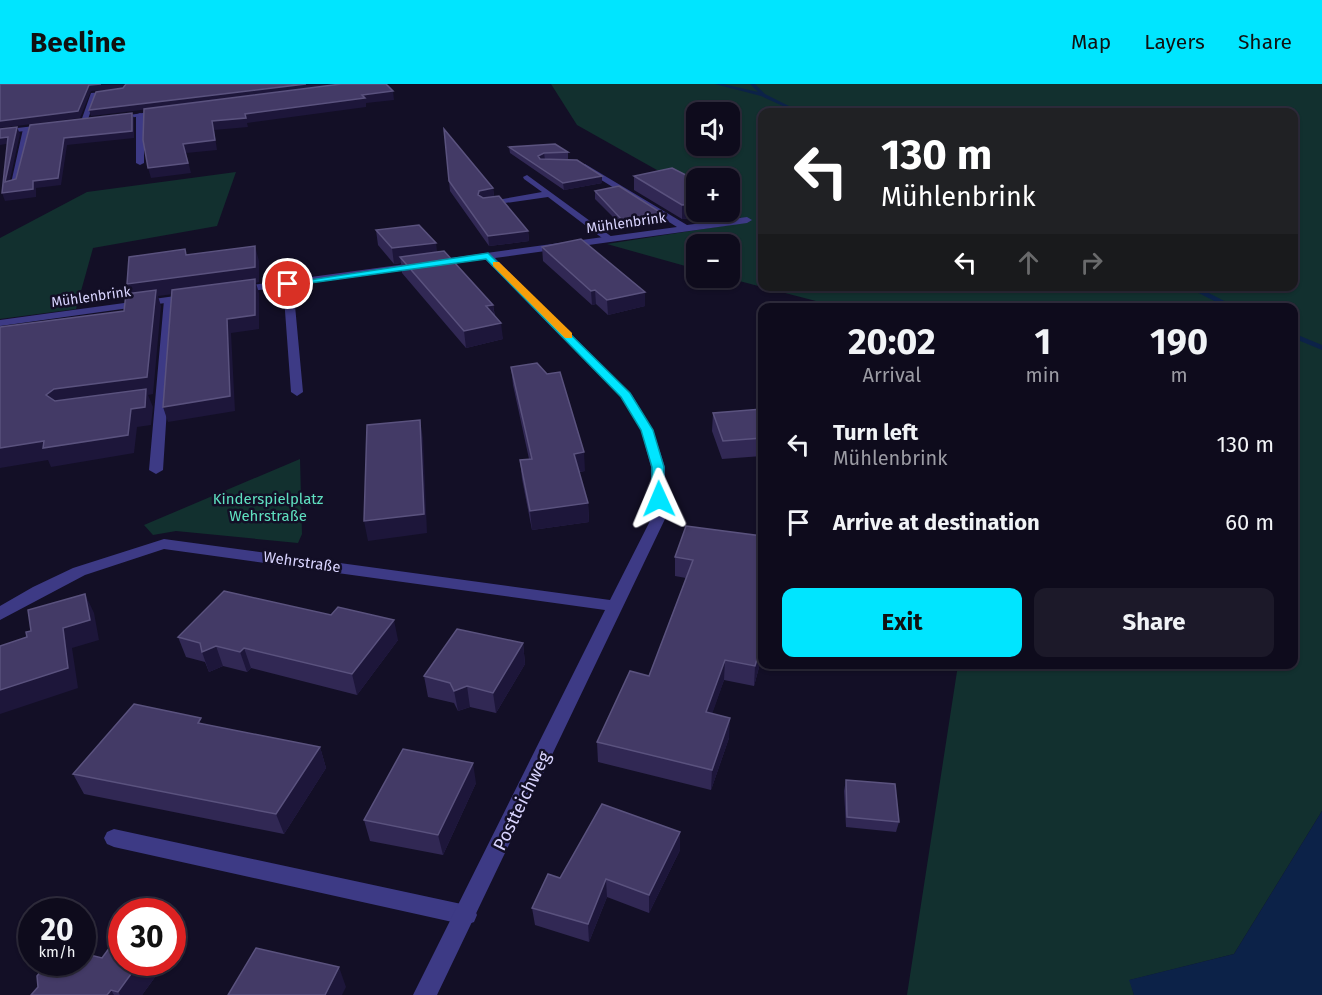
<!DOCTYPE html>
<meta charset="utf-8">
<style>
:root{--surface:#0e0b1c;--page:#1c1929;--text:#f1f3f6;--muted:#9b9ba3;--line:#2e2b3b;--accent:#00e5ff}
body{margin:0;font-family:"Fira Sans",sans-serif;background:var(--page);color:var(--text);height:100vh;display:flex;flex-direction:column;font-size:22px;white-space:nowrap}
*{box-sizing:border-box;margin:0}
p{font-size:20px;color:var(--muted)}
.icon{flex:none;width:33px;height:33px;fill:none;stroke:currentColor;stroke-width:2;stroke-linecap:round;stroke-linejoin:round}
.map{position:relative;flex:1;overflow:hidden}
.drawer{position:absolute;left:758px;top:219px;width:540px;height:366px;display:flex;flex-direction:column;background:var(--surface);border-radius:12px;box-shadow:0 2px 4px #0004,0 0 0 2px var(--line)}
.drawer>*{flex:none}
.guide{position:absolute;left:758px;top:24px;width:540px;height:183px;border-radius:12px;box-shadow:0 2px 4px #0004,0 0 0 2px var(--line);background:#202124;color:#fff;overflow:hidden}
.controls{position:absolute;left:686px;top:18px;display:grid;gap:12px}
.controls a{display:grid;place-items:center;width:54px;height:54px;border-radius:12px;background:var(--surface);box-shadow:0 2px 4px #0004,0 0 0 2px var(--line);font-size:30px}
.speed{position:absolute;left:18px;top:814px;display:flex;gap:12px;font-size:30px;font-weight:700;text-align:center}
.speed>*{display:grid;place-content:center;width:78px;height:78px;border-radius:50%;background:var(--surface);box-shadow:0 2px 4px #0004,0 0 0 2px var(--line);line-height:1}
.speed small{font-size:15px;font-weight:400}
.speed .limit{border:9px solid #d22;background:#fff;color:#111}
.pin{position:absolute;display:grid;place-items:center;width:51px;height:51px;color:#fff;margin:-26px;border:3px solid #fff;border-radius:50%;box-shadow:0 2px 6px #0007}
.me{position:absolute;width:66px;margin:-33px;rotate:359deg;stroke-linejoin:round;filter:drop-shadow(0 0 4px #0008)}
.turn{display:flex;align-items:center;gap:21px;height:126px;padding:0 24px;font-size:27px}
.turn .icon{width:78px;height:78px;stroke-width:2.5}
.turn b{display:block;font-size:42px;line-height:51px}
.lanes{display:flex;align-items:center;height:57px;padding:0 24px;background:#0003;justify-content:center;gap:30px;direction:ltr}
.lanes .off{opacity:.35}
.eta{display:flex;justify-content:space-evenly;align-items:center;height:102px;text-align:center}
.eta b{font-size:36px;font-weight:700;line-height:42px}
.primary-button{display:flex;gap:12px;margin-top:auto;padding:12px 24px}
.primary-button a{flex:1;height:69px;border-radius:12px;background:var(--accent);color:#111;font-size:24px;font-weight:700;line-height:69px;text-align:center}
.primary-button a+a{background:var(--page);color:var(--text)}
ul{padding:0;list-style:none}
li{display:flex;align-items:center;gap:18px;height:78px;padding:0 24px}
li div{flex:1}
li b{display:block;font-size:22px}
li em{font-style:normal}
header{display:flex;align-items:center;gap:36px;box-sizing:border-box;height:84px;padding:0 30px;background:var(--accent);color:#111}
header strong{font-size:28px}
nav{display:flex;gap:33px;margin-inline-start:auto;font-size:21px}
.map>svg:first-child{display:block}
.green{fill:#12302f;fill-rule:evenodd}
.water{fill:#0c2248}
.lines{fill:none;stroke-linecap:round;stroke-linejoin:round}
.stream{fill:#0c2248;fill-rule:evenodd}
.lane{fill:#3d3a85;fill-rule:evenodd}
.street{fill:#3d3a85;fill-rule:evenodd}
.wall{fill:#312854}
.shaded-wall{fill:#1d163a}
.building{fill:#433a66;stroke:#5a527e;stroke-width:1.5}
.route{fill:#00e5ff;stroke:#0095a6;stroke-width:1.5}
.slow{fill:#f59e0b}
.labels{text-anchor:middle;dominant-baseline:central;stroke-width:5;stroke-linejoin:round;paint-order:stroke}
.far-street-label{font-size:14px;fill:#d9d4ff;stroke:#130f26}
.park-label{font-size:15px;fill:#5fe0c0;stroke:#130f26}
.street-label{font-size:15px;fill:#d9d4ff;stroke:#130f26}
.near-street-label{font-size:18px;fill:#d9d4ff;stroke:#130f26}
</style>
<header>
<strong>Beeline</strong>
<nav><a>Map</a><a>Layers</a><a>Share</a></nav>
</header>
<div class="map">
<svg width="1322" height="911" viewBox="0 0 1322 911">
<rect width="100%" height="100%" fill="#130f26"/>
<path class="green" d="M551,0H1322V727L1234,870L1130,896L1134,911H907L958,581L1293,580V224L839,223L728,194L729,160H696V185L607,160L748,138L729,127V94H696V108L577,41ZM696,28H729V62H696ZM762,28H1293V202H762Z
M236,88L217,142L93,164L76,225L0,235V154L87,108Z
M300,375L302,450L298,459L176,447L153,451L144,441Z"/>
<path class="water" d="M1322,727V911H1134L1129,896L1234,870Z"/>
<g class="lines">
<path class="stream" d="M715,0H723L758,8L750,0H755L765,10L801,28H796L761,12Z
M1185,202H1195L1238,224H1228Z
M1293,249L1322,261V266L1293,254Z"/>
<path class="lane" d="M116,7V9L96,12L87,38L80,40L91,9Z
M140,29L144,31V79L140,81L136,79V31Z
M27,43L31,45L17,102L10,104L23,45Z
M527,91L612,153V157H606L548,113L484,122L480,119L542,108L524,95L523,93Z
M288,197L293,200L303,308L297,312L291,308L283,200Z
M169,213L174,216L163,386L156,390L149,386L164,216Z
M114,745L466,821L474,824L477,831L474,838L466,841L114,763L107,760L104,754L107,748Z"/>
<path class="street" d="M162,26L164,29L114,36L110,34Z
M52,40L49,44L0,50V46Z
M585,80L687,141L747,133L752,136L747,139L495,174L632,311L653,346L665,383V435L437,911H413L605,526L164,465L85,491L0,536V522L33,503L73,484L164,455L610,516L651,435V383L641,346L621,313L485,175L238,209L233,206L238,203L677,143L582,84L581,82Z
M190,210L194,211V215L0,242V236Z"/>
</g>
<path class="wall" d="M444,45L493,104L494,113L528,147L529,157L489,162L450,107Z
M509,63L568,68V75L550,76L602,99L564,106L510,69Z
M634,92L696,128H714V132L682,135L634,106Z
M595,107L663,137L623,143L595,115Z
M376,146L437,168L493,221L495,232L503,255L466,264L402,189L401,179L394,180L378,161Z
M542,163L645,222L608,231L596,220L592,221L543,177Z
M511,283L585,387L579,388L588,419L589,438L532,446L522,395L520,376L529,375L513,301Z
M762,325V372L722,375L712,347L713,329Z
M762,452V572L754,602L724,596L712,629L729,654L711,706L598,678L597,658L649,592L686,494L675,492V473Z
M178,553L398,556L357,611L251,584L247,588L223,582L209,588L205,578L186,573Z
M523,559L525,580L496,629L470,623L458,627L454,619L428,613L424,592Z
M203,640L320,663L326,684L284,750L84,710L73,690Z
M846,696L899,738L896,748L846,743L844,707Z
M476,699L443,771L370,757L364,736Z
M680,766L649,829L607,813L589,858L535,841L532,824L560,794Z
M122,879H152L158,889L142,911H31Z"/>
<path class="shaded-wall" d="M101,0H128L129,5L91,7L80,34L0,44V37L89,1Z
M306,0H358L91,32L89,26Z
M393,7L394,16L366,19V23L247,39L248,43L214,46L217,66L186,69L191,89L151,94L148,84L183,60L212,37L245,30L362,11Z
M132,29L134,35V54L67,61L61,101L36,104V113L5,117L2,109L64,54Z
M17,43L20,50L8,105L5,98Z
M8,53L11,59L0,61V54Z
M544,69L545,76L539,79L538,72Z
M602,92V99L564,106L563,99Z
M493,104L494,114L479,121L478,111L479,107Z
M696,120V128H714V132L682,135V121Z
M663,130V137L623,143L622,136Z
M528,147L529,157L489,162L488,152Z
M436,159L438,174L400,173L401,179L394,180L392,164Z
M255,162L259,177V198L256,199L259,209V245L231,249L235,327L168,338L163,323L227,235L255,199L158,212L161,222L153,310L148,311L153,323L151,341L137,343L134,369L51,383L48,376L0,384V364L62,323L46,311L54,305L147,293L132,216L127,200Z
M595,206L596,220L592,221L591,207Z
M645,208V222L608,231L607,216Z
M493,221L495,237L486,222Z
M501,239L503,255L466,264L464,247Z
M420,336L423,354L427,449L368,457L364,437Z
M584,368L585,387L575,388L574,370Z
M588,419L589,438L532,446L530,427Z
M85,510L94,529L99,556L72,564L78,604L0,630V606L63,544Z
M394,536L398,556L357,611L352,590Z
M762,558V572L754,602L755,582Z
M523,559L525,580L496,629L493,609Z
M216,562L223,582L209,588L202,568Z
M244,564L251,584L247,588L240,568Z
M725,576L724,596L706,648V628Z
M467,602L470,623L458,627L454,607Z
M730,634L729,654L711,706L712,686Z
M320,663L326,684L284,750L276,730Z
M473,679L476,699L443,771L438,751Z
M680,748V766L649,829V811Z
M606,795L607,813L589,858L588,840Z
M139,879H152L158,889L142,911H120L118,908Z
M339,883L346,903L342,911H325Z
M111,906L114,911H107Z"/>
<path class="building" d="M0,0H101L89,1L78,27L0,37Z
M126,0H306L89,26L96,8L123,4Z
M341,0H386L393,7L362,11L365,14L245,30L246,34L212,37L215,56L183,60L188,79L148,84L143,56L144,25Z
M132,29V47L64,54L58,94L33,97V105L2,109L8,53L0,54V45L17,43L5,98L16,95L30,41Z
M444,45L493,104L479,107L478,111L483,114L499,112L528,147L488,152L449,97Z
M555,60L568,68L544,69L538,72L540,75L577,76L602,92L563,99L509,63Z
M672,84L690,93L696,99V120L682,121L634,92Z
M619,102L663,130L622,136L595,107Z
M419,141L436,159L392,164L376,146Z
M581,155L645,208L607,216L595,206L591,207L542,163Z
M255,162V183L127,200L129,173L185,165L186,171Z
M444,167L493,221L486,222L501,239L464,247L400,173Z
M255,195V231L227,235L230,312L163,323L172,206Z
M156,206L147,293L54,305L46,311L55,317L146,305L145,323L131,325L128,351L43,364L44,357L0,364V243L124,227L126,210Z
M537,279L547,290L560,288L584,368L574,370L588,419L530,427L520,376L532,375L511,283Z
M762,325V354L723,357L713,329Z
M420,336L424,430L364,437L367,341Z
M686,442L762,452V558L755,582L725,576L706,628L730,634L712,686L597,658L630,587L649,592L693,476L675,473Z
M224,507L331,531L338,523L394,536L352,590L244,564L240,568L216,562L202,568L200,559L178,553Z
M85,510L90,536L63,544L68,584L0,606V562L27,553L26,548L31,547L28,526Z
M457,545L523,559L493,609L467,602L454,607L450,599L424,592Z
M134,620L201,634L198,639L320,663L276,730L73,690Z
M403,665L473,679L438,751L364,736Z
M846,696L895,700L899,738L847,733Z
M602,720L680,748L649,811L606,795L588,840L532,824L548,790L560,794Z
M113,859L122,862V879H139L118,908L111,906L107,911H31L38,903L37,892L47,879H82V869L102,874Z
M256,864L339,883L325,911H228Z"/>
<path class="route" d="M488,169L630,309L653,346L664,383L663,418L659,419L652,415V383L641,346L621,313L486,175L288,202L283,200Z"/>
<path class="slow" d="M493,178H499L572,249V254H565L493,182Z"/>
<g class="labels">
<g class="far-street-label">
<text transform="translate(626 139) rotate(-8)">Mühlenbrink</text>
<text transform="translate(91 213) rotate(-8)">Mühlenbrink</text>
</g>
<g class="park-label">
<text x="268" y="415">Kinderspielplatz<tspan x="268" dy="17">Wehrstraße</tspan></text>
</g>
<g class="street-label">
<text transform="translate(302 478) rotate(8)">Wehrstraße</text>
</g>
<g class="near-street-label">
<text transform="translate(522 717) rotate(-64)">Postteichweg</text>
</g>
</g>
</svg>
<div class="controls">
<a><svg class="icon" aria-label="sound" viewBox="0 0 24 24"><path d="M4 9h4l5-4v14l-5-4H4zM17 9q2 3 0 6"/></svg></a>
<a>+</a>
<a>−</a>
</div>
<div class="speed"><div>20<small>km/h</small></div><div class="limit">30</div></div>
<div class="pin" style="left:288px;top:200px;background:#d93025"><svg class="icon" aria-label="arrive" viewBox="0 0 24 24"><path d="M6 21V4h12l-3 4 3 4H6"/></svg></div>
<svg class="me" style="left:659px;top:415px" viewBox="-20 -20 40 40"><path d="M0-17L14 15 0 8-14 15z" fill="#00e5ff" stroke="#fff" stroke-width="4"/></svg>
<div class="guide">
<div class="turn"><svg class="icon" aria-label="left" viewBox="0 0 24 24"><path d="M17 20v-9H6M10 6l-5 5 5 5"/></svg><div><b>130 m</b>Mühlenbrink</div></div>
<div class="lanes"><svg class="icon" aria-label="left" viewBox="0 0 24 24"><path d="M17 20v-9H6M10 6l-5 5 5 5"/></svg><svg class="icon off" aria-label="ahead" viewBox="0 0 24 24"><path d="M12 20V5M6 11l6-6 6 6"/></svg><svg class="icon off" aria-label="right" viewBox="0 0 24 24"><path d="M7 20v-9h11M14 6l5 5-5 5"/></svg></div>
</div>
<section class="drawer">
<div class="eta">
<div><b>20:02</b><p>Arrival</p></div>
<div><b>1</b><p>min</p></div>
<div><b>190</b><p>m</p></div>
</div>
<ul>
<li><svg class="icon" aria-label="left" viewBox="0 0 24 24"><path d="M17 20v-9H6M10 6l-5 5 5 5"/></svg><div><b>Turn left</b><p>Mühlenbrink</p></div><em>130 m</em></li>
<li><svg class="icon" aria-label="arrive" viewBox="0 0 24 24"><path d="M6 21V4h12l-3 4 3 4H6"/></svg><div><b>Arrive at destination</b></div><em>60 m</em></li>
</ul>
<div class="primary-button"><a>Exit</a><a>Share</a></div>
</section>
</div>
